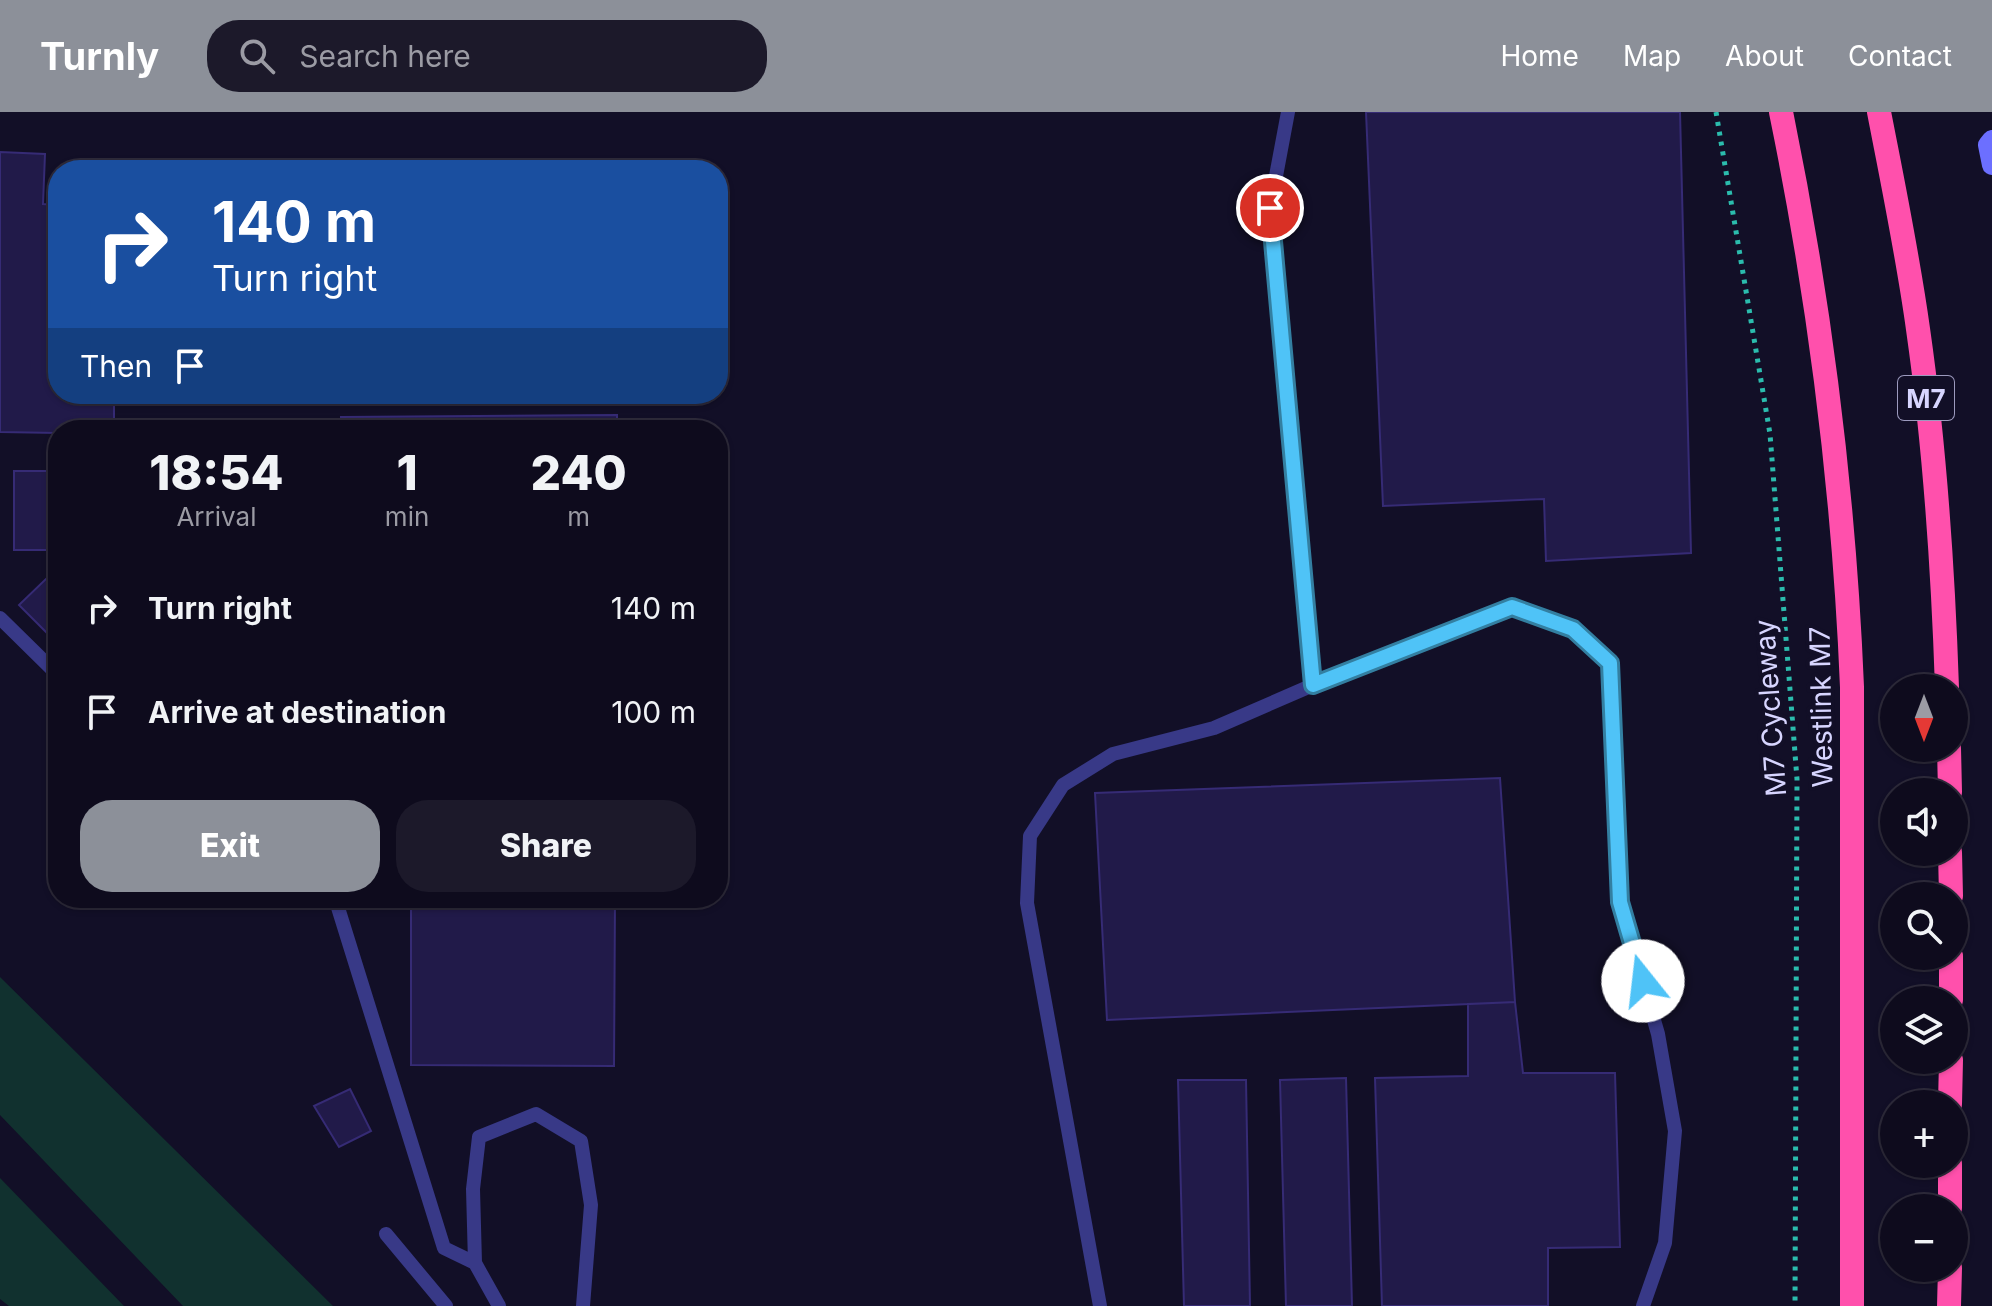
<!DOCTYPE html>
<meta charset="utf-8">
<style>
:root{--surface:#0e0b1d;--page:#1c192a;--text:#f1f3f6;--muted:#9b9ba4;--line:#2e2b3b;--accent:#8c9099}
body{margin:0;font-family:Inter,sans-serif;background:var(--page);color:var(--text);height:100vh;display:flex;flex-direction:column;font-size:30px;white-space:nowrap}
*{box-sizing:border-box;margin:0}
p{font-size:26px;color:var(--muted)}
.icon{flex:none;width:44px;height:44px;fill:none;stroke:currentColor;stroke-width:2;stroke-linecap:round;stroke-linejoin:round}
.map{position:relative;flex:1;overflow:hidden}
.side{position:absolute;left:48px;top:308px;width:680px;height:488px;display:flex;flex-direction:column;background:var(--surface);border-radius:32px;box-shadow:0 2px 6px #0004,0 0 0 2px var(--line)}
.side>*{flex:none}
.top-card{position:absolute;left:48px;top:48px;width:680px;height:244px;border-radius:32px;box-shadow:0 2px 6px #0004,0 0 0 2px var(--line);background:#1a4fa0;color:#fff;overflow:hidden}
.needle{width:52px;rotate:180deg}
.controls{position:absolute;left:1880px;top:562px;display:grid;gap:16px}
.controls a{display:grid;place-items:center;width:88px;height:88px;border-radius:50%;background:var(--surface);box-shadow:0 2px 6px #0004,0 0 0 2px var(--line);font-size:40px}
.pin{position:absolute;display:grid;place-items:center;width:68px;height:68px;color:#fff;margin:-34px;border:4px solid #fff;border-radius:50%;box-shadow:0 2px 8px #0007}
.me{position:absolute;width:88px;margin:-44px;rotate:344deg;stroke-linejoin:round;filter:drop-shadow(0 0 6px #0008)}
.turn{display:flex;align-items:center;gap:28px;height:168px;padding:0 32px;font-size:36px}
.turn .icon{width:104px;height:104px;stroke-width:2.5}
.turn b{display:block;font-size:56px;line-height:68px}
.then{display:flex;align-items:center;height:76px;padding:0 32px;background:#0003;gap:16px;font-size:30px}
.eta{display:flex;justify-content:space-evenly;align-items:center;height:136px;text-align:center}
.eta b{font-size:48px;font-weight:800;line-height:56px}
.primary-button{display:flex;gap:16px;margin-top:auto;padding:16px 32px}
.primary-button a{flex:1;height:92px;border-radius:32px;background:var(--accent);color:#fff;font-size:32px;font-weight:800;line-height:92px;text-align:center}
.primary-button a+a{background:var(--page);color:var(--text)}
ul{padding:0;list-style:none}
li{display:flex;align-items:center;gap:24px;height:104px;padding:0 32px}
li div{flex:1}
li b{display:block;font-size:30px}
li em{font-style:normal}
header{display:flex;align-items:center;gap:48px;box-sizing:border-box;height:112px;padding:0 40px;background:var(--accent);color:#fff}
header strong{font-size:38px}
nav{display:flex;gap:44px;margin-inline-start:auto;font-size:28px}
.search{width:560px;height:72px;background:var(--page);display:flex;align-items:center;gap:20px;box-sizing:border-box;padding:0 28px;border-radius:32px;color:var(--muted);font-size:30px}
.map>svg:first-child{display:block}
.green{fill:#11312f}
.building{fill:#211a49;stroke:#362b75;stroke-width:2}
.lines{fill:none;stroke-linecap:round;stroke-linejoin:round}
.path{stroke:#2bbcad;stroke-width:5;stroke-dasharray:4 6;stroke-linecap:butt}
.lane{stroke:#383987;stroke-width:14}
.secondary{stroke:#6c6fff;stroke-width:20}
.highway{stroke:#ff50ac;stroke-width:24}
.route-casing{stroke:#337fa1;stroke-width:20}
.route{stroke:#4fc3f7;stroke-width:14}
.labels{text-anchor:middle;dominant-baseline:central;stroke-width:8;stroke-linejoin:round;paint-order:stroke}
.shield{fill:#120f27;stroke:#9c9abe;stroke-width:2}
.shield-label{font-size:26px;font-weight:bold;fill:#d7d5ff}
.street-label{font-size:28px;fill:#d7d5ff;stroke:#120f27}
</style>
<header>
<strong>Turnly</strong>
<div class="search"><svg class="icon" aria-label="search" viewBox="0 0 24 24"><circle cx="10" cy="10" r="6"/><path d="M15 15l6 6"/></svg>Search here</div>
<nav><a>Home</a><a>Map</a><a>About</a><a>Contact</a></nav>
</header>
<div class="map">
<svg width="1992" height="1194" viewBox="0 0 1992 1194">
<rect width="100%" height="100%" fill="#120f27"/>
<path class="green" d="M0,865L333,1194H183L0,1003Z
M0,1066L124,1194H9L0,1187Z"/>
<path class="building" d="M1366,0H1680L1691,441L1546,449L1544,387L1383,394Z
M0,40L45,42L43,92L58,93V282H114V318H58V321L0,320Z
M617,303V318H341V305Z
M14,359H58V438H14Z
M49,464L58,472V532L19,493Z
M1500,666L1515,890L1107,908L1095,681Z
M411,786H615L614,954L411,953Z
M1515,890L1523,961H1615L1620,1135L1548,1136V1194H1382L1375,966L1468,964V892Z
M1346,966L1352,1194H1286L1280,968Z
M1178,968H1246L1250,1194H1184Z
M350,977L371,1019L339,1035L314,994Z"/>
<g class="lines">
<path class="path" d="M1716,0L1770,322L1797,667L1795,1194"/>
<path class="lane" d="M1288,0L1270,96L1313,573
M0,506L58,563
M335,786L444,1136L475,1151
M386,1122L446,1194
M499,1194L475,1151L473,1077L479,1025L536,1002L581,1029L591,1093L583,1194
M1100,1194L1027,791L1030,724L1063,673L1113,642L1214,616L1313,573L1512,495L1573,517L1610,551L1620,790L1658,922L1675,1019L1665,1131L1643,1194"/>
<path class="secondary" d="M1992,28L1988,33L1992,53"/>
<path class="highway" d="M1781,0C1820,190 1844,381 1852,575V1194
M1879,0C1893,72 1908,144 1918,217C1935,336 1943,456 1947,576
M1949,636L1950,680
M1950,740L1951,784
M1951,888V844
M1950,992L1951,948
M1950,1096V1052
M1949,1194L1950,1156"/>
</g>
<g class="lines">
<g class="route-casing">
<path id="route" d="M1270,96L1313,573L1512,495L1573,517L1610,551L1620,790L1643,869"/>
</g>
<use href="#route" class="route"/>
</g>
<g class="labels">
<rect class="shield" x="1898" y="264" width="56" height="44" rx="6"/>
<g class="shield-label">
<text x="1926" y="286">M7</text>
</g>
<g class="street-label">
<text transform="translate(1821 595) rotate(-91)">Westlink M7</text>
<text transform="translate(1770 596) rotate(-94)">M7 Cycleway</text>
</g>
</g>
</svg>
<div class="controls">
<a><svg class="needle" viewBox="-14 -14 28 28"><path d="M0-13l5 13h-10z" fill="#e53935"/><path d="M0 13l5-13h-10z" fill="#9b9ba4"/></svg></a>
<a><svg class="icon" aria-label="sound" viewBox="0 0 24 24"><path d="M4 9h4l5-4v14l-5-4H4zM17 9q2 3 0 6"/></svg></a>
<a><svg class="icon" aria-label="search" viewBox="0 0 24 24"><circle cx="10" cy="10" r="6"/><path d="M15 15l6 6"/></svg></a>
<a><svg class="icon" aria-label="layers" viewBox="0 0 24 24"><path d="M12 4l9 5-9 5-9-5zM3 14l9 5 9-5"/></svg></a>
<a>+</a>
<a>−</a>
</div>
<div class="pin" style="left:1270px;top:96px;background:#d93025"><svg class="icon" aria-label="arrive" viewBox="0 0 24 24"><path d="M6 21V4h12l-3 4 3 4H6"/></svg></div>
<svg class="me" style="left:1643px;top:869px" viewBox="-20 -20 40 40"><circle r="19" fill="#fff"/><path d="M0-13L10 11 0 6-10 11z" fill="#4fc3f7"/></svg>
<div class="top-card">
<div class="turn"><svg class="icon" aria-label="right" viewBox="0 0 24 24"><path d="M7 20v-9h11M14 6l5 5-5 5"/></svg><div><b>140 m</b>Turn right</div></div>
<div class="then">Then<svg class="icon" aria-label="arrive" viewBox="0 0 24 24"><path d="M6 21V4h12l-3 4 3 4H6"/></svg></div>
</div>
<section class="side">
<div class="eta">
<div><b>18:54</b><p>Arrival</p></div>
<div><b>1</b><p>min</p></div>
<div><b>240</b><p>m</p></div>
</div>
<ul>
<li><svg class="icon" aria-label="right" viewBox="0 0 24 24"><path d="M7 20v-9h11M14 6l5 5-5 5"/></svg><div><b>Turn right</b></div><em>140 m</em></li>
<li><svg class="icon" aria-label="arrive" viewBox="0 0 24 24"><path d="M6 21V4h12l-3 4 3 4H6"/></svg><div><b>Arrive at destination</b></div><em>100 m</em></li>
</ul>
<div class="primary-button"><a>Exit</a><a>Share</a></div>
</section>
</div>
